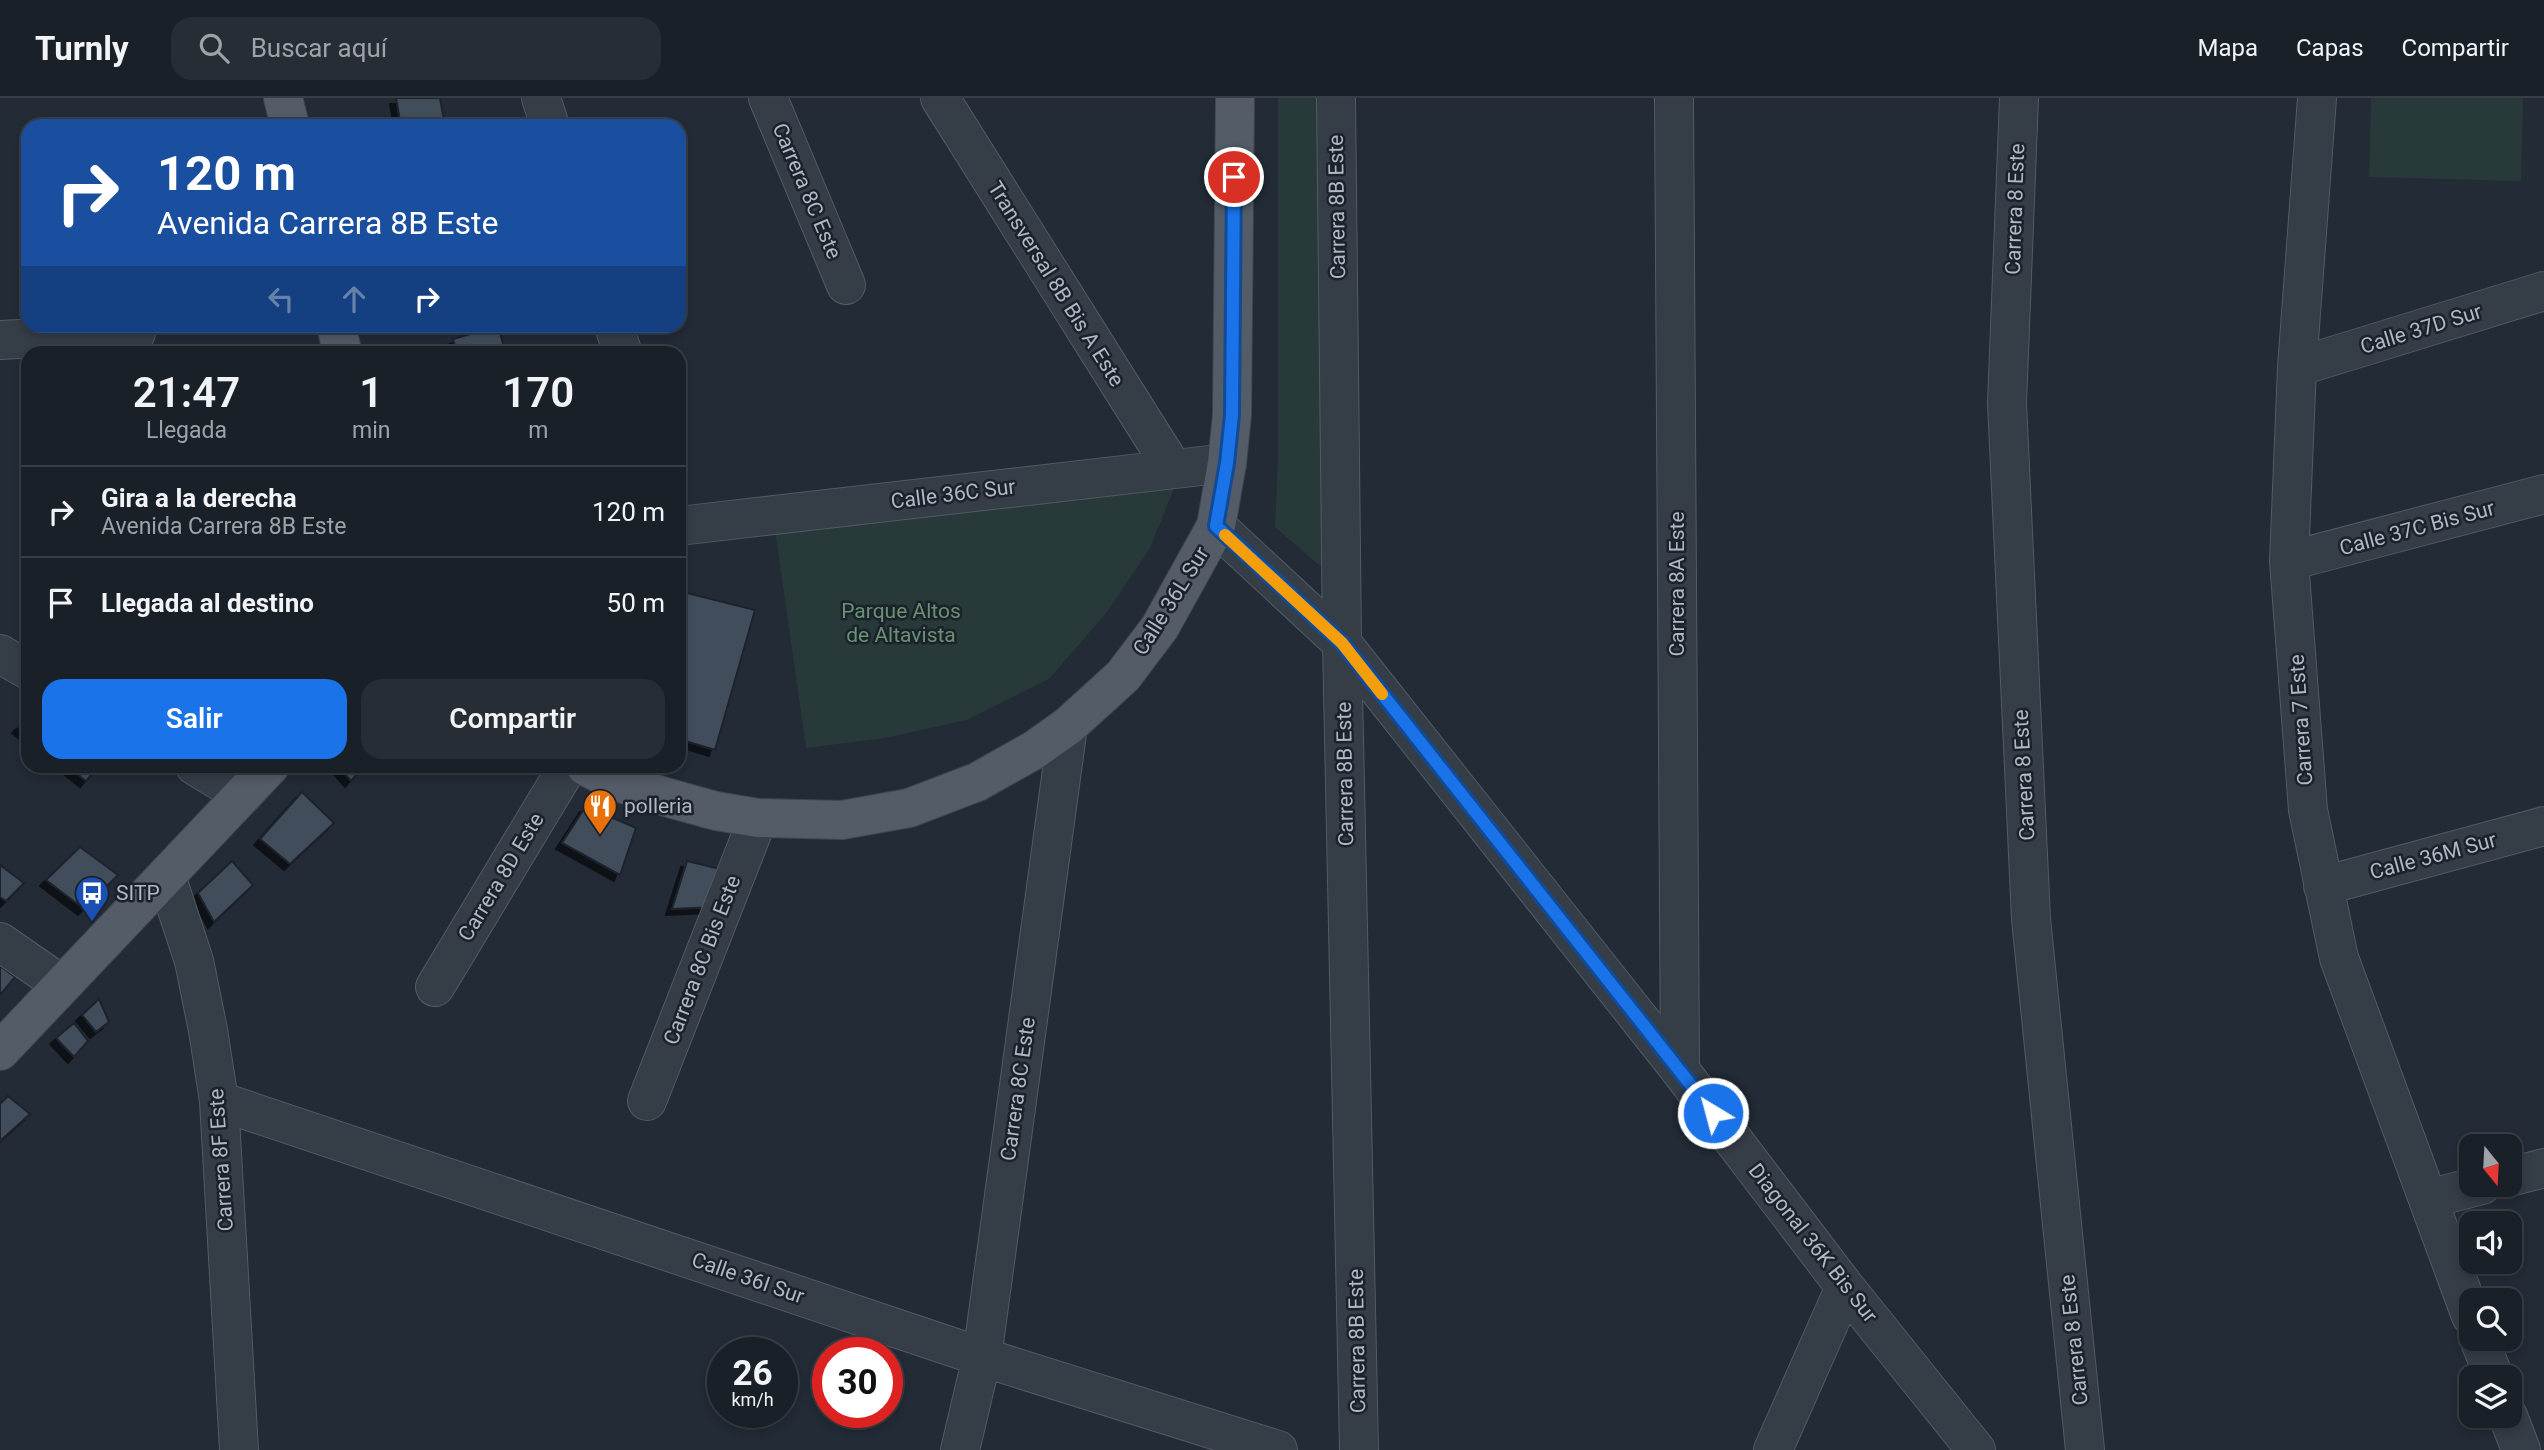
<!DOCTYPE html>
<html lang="es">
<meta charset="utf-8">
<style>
:root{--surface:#1a2028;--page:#272d34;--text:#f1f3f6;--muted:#9fa3a8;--line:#383e45;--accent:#1a73e8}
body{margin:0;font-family:Roboto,sans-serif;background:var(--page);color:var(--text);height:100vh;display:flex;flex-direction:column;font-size:26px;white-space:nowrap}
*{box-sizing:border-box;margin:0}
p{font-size:23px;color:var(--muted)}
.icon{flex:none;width:38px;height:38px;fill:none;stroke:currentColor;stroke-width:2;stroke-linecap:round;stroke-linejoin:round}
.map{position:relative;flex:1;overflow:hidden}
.drawer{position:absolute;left:21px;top:248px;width:665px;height:427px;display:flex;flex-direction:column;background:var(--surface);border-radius:21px;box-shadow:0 4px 10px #0003,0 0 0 2px var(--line)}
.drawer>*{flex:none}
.guide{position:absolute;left:21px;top:21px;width:665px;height:214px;border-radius:21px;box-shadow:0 4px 10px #0003,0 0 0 2px var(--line);background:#1a4fa0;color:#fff;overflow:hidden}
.needle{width:46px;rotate:162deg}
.fabs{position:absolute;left:2459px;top:1036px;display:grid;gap:14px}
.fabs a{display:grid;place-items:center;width:63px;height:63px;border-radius:14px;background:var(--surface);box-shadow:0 4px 10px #0003,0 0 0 2px var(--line);font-size:35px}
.speed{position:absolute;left:707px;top:1239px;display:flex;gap:14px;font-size:35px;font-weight:700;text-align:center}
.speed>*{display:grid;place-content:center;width:91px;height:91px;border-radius:50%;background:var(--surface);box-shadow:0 4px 10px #0003,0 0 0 2px var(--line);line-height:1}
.speed small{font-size:18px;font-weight:400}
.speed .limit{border:10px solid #d22;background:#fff;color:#111}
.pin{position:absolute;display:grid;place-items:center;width:60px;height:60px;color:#fff;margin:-30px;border:4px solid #fff;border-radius:50%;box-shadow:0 2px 7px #0007}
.me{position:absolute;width:77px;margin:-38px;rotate:323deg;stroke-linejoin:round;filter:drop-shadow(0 0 5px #0008)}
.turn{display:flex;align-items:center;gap:24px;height:147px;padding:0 21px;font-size:32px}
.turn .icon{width:91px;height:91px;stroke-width:2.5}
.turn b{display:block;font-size:49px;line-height:60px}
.lanes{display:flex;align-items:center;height:66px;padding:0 21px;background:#0003;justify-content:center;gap:35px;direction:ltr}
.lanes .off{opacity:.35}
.eta{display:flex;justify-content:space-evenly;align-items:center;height:119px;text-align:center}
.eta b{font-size:42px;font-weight:600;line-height:49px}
.button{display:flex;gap:14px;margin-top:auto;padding:14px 21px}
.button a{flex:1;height:80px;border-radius:21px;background:var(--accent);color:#fff;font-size:28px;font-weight:600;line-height:80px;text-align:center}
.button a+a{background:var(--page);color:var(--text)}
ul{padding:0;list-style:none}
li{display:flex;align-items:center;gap:21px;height:91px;padding:0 21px;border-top:2px solid var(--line)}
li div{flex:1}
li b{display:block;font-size:26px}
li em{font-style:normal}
header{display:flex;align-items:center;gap:42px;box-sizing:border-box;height:98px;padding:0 35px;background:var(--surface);border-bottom:2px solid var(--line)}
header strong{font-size:33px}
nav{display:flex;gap:38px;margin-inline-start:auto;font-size:24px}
.search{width:490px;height:63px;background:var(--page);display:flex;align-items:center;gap:18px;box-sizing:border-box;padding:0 24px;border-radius:21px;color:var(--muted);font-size:26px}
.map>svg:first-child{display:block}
.green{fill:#273939}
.building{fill:#434e5b;stroke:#1d242d;stroke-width:2;filter:url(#shadow)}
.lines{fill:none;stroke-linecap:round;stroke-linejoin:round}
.minor-casing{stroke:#535b64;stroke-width:40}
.major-casing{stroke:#3f4650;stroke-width:40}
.minor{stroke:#353d47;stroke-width:38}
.major{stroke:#535c67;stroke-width:38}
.route-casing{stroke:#114b97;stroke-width:18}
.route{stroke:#1a73e8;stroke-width:12}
.slow{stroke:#f59e0b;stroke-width:12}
.labels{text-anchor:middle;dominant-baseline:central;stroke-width:5;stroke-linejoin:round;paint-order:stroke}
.street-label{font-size:21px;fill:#b0b8c3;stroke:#1b222b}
.park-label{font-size:21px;fill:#699272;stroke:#1b222b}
.poi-label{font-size:21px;fill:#b0b8c3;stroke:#1b222b;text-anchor:start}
</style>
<header>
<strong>Turnly</strong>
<div class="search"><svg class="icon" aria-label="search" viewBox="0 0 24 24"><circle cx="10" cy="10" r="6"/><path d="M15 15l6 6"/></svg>Buscar aquí</div>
<nav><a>Mapa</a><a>Capas</a><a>Compartir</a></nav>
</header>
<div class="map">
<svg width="2544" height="1352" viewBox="0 0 2544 1352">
<defs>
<filter id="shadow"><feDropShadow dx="-6" dy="6" stdDeviation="0" flood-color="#0009"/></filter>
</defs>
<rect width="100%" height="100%" fill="#222b36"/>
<path class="green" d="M1278,0H1352L1358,501L1275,429L1278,362Z
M2371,0H2523L2521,83L2369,79Z
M1177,383L1150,450L1107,514L1049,581L967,622L885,640L806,650L775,432Z"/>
<path class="building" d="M396,0H440L445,28H401Z
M498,228L506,256H457L453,241Z
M679,493L755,512L715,652L679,641Z
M28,620V637L18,629Z
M67,668H98L86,683Z
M338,668H364L351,683Z
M302,694L334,725L290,766L260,741Z
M586,708L636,730L620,777L562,745Z
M80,749L118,777L84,811L46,782Z
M232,763L253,787L214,824L198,795Z
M687,763L724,772L715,809L672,811Z
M0,767L24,785L6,803L0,799Z
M0,868L15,879L0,897Z
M99,901L109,924L96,934L82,917Z
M74,925L88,943L74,959L56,940Z
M8,998L30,1016L0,1043V1006Z"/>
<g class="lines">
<g class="minor-casing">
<path id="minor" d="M541,0L550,28
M768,0L846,187
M940,0L1173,371
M1336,0L1342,545L1359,1352
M1674,0L1680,972
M2019,0L2007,305L2031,821L2085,1352
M2317,0L2297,269L2289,463L2308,712L2339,860L2471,1218
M614,228L623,256
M0,242L136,235
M2297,269L2544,193
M679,428L1227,365
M1216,428L1342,545L1680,972L1845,1189L1976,1352
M2289,463L2544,396
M0,556L28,572
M195,668L243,697
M166,778L194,863L208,932L219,1003L239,1352
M2323,788L2544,728
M0,844L62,887
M435,889L568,668
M219,1003L982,1259L1278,1352
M647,1003L758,720
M2510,1079L2544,1070
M2428,1101L2482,1087
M2479,1241L2494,1279
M2508,1318L2521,1352
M960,1352L982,1259L1068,628
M1773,1352L1845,1189"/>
</g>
<g class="major-casing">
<path id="major" d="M283,0L290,28
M336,228L343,256
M585,668L617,684L669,700L716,713L758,720L842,722L909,710L977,684L1034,652L1068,628L1123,578L1160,529L1216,428L1227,365L1232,317L1235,0
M0,953L270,668"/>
</g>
<use href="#minor" class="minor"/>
<use href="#major" class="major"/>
</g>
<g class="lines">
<g class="route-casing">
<path id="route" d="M1234,79L1232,317L1227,365L1216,428L1342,545L1713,1015"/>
</g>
<use href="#route" class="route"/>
<path class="slow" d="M1225,437L1342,545L1382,596"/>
</g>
<defs>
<g id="restaurant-pin" transform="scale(1.75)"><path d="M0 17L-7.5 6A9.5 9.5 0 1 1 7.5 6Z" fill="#e8710a" stroke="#1b222b"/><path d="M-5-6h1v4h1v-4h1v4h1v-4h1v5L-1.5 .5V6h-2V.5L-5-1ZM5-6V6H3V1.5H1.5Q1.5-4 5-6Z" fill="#fff"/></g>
<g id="bus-pin" transform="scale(1.75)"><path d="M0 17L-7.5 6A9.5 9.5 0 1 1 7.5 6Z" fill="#1a4fb4" stroke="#1b222b"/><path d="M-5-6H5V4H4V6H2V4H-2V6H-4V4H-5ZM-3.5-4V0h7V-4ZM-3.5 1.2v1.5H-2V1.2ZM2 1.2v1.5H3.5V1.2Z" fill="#fff"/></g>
</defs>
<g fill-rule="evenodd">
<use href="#restaurant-pin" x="600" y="708"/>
<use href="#bus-pin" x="92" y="795"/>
</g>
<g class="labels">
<g class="street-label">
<text transform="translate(807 93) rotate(67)">Carrera 8C Este</text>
<text transform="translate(1337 109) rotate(-91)">Carrera 8B Este</text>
<text transform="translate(2015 111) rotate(-88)">Carrera 8 Este</text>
<text transform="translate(1056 186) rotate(58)">Transversal 8B Bis A Este</text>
<text transform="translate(2421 231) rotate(-17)">Calle 37D Sur</text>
<text transform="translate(953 396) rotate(-7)">Calle 36C Sur</text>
<text transform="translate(2417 430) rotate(-15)">Calle 37C Bis Sur</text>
<text transform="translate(1677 486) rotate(-90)">Carrera 8A Este</text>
<text transform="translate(1171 503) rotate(-58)">Calle 36L Sur</text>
<text transform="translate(2301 622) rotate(-94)">Carrera 7 Este</text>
<text transform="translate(1345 676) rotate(-91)">Carrera 8B Este</text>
<text transform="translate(2024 677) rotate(-93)">Carrera 8 Este</text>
<text transform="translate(2433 758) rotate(-15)">Calle 36M Sur</text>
<text transform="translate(501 779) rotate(-59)">Carrera 8D Este</text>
<text transform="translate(702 862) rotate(-69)">Carrera 8C Bis Este</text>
<text transform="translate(1018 991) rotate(-82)">Carrera 8C Este</text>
<text transform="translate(221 1062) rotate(-94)">Carrera 8F Este</text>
<text transform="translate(1813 1145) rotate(52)">Diagonal 36K Bis Sur</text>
<text transform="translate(748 1180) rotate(19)">Calle 36I Sur</text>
<text transform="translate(2074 1242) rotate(-96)">Carrera 8 Este</text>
<text transform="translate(1357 1243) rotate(-91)">Carrera 8B Este</text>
</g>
<g class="park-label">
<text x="901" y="513">Parque Altos<tspan x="901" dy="24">de Altavista</tspan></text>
</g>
<g class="poi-label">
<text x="624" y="708">polleria</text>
<text x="116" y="795">SITP</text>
</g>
</g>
</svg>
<div class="fabs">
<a><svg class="needle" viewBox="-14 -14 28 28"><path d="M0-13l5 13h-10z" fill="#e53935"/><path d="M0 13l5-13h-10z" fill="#9fa3a8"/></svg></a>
<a><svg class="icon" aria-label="sound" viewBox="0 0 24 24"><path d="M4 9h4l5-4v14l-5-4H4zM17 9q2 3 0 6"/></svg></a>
<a><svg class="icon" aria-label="search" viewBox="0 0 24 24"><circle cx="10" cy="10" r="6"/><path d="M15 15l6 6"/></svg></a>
<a><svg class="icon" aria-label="layers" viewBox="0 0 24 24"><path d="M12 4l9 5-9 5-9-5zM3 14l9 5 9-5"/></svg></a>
</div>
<div class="speed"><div>26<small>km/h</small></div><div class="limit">30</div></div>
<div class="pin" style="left:1234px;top:79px;background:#d93025"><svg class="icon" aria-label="arrive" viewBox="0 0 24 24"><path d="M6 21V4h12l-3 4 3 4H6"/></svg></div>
<svg class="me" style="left:1713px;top:1015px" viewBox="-20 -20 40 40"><circle r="17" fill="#1a73e8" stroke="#fff" stroke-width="3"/><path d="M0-11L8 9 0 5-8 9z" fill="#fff"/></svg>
<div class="guide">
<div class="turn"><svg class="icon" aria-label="right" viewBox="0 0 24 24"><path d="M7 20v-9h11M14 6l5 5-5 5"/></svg><div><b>120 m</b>Avenida Carrera 8B Este</div></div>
<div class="lanes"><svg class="icon off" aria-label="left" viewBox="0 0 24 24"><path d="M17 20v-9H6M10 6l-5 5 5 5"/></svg><svg class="icon off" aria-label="ahead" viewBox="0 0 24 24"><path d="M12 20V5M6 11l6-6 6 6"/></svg><svg class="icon" aria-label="right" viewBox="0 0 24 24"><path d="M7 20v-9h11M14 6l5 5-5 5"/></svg></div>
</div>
<section class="drawer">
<div class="eta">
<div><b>21:47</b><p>Llegada</p></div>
<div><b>1</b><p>min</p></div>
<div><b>170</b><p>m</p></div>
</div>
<ul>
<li><svg class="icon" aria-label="right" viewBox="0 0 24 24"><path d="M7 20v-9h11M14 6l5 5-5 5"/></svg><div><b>Gira a la derecha</b><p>Avenida Carrera 8B Este</p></div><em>120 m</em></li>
<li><svg class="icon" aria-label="arrive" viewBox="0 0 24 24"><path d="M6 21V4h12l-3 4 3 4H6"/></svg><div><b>Llegada al destino</b></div><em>50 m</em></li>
</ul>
<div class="button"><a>Salir</a><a>Compartir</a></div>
</section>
</div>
